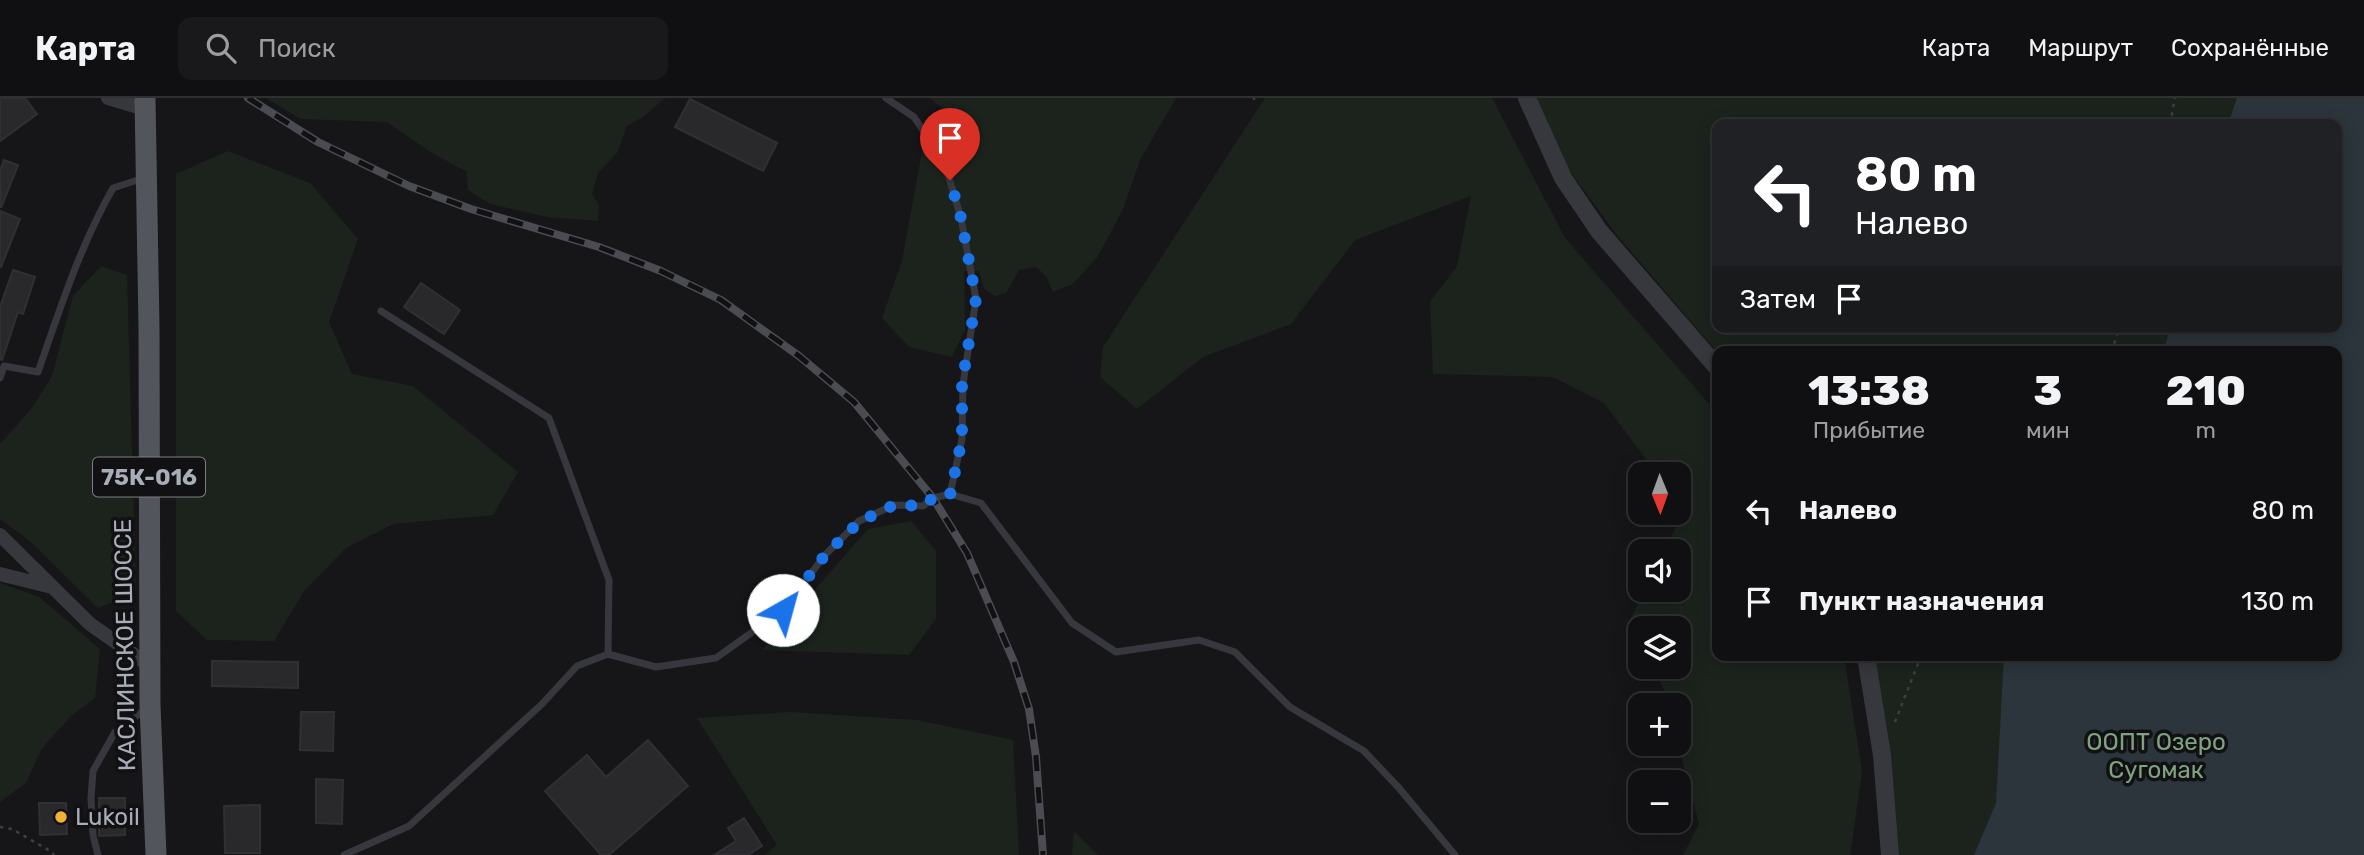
<!DOCTYPE html>
<html lang="ru">
<meta charset="utf-8">
<style>
:root{--surface:#101012;--page:#19191b;--text:#f1f3f6;--muted:#9c9d9f;--line:#303032}
body{margin:0;font-family:Rubik,sans-serif;background:var(--page);color:var(--text);height:100vh;display:flex;flex-direction:column;font-size:26px;white-space:nowrap}
*{box-sizing:border-box;margin:0}
p{font-size:23px;color:var(--muted)}
.icon{flex:none;width:38px;height:38px;fill:none;stroke:currentColor;stroke-width:2;stroke-linecap:round;stroke-linejoin:round}
.map{position:relative;flex:1;overflow:hidden}
.sheet{position:absolute;left:1712px;top:248px;width:630px;height:315px;display:flex;flex-direction:column;background:var(--surface);border-radius:14px;box-shadow:0 4px 18px #0003,0 0 0 2px var(--line)}
.sheet>*{flex:none}
.hud{position:absolute;left:1712px;top:21px;width:630px;height:214px;border-radius:14px;box-shadow:0 4px 18px #0003,0 0 0 2px var(--line);background:#202124;color:#fff;overflow:hidden}
.needle{width:46px;rotate:179deg}
.tools{position:absolute;left:1628px;top:364px;display:grid;gap:14px}
.tools a{display:grid;place-items:center;width:63px;height:63px;border-radius:14px;background:var(--surface);box-shadow:0 4px 18px #0003,0 0 0 2px var(--line);font-size:35px}
.pin{position:absolute;display:grid;place-items:center;width:60px;height:60px;color:#fff;margin:-72px -30px;border-radius:50% 50% 50% 0;rotate:-45deg;box-shadow:0 0 7px #0007}
.pin .icon{rotate:45deg}
.me{position:absolute;width:77px;margin:-38px;rotate:38deg;stroke-linejoin:round;filter:drop-shadow(0 0 5px #0008)}
.turn{display:flex;align-items:center;gap:24px;height:147px;padding:0 28px;font-size:32px}
.turn .icon{width:91px;height:91px;stroke-width:2.5}
.turn b{display:block;font-size:49px;line-height:60px}
.then{display:flex;align-items:center;height:66px;padding:0 28px;background:#0003;gap:14px;font-size:26px}
.eta{display:flex;justify-content:space-evenly;align-items:center;height:119px;text-align:center}
.eta b{font-size:42px;font-weight:800;line-height:49px}
ul{padding:0;list-style:none}
li{display:flex;align-items:center;gap:21px;height:91px;padding:0 28px}
li div{flex:1}
li b{display:block;font-size:26px}
li em{font-style:normal}
header{display:flex;align-items:center;gap:42px;box-sizing:border-box;height:98px;padding:0 35px;background:var(--surface);border-bottom:2px solid var(--line)}
header strong{font-size:33px}
nav{display:flex;gap:38px;margin-inline-start:auto;font-size:24px}
.search{width:490px;height:63px;background:var(--page);display:flex;align-items:center;gap:18px;box-sizing:border-box;padding:0 24px;border-radius:14px;color:var(--muted);font-size:26px}
.map>svg:first-child{display:block}
.green{fill:#1c231d;fill-rule:evenodd}
.water{fill:#2c353c}
.building{fill:#29292c;stroke:#303034;stroke-width:2}
.lines{fill:none;stroke-linecap:round;stroke-linejoin:round}
.path{stroke:#3d3f44;stroke-width:2.5;stroke-dasharray:3.5 5;stroke-linecap:butt}
.service{stroke:#37383d;stroke-width:7}
.minor{stroke:#37383d;stroke-width:14}
.tertiary{stroke:#37383d;stroke-width:18}
.primary{stroke:#53555c;stroke-width:21}
.rail-casing{stroke:#4a4c52;stroke-width:8}
.rail{stroke:#111113;stroke-width:5;stroke-dasharray:16;stroke-linecap:butt}
.route{stroke:#1a73e8;stroke-width:12;stroke-dasharray:0 21.6}
.poi-dot{fill:#f2b134;stroke:#111113;stroke-width:2.5}
.labels{text-anchor:middle;dominant-baseline:central;stroke-width:7;stroke-linejoin:round;paint-order:stroke}
.shield{fill:#111113;stroke:#7b7e86;stroke-width:2}
.shield-label{font-size:23px;font-weight:bold;fill:#a8adb8}
.street-label{font-size:24px;fill:#a8adb8;stroke:#111113}
.park-label{font-size:24px;fill:#7fa381;stroke:#111113}
.poi-label{font-size:24px;fill:#a8adb8;stroke:#111113;text-anchor:start}
</style>
<header>
<strong>Карта</strong>
<div class="search"><svg class="icon" aria-label="search" viewBox="0 0 24 24"><circle cx="10" cy="10" r="6"/><path d="M15 15l6 6"/></svg>Поиск</div>
<nav><a>Карта</a><a>Маршрут</a><a>Сохранённые</a></nav>
</header>
<div class="map">
<svg width="2364" height="757" viewBox="0 0 2364 757">
<rect width="100%" height="100%" fill="#161618"/>
<path class="green" d="M266,0H665L643,19L627,28L617,55L598,75L592,96L599,107L598,123L547,119L490,106L468,92L467,74L427,52L387,24L301,21Z
M930,0H1176L1140,62L1123,111L1098,158L1073,186L1053,194L1046,178L1036,169L1019,172L1006,195L995,198L984,191L979,173H964L965,232L952,259L909,249L882,220L902,163L922,54L944,31L943,11Z
M1265,0H1492L1565,140L1717,315V558H1844L1862,673L1850,757H1683L1699,726L1678,646V607H1668L1663,590L1652,569H1678V530H1640V545L1629,524L1645,492H1678V453H1664L1684,413L1678,404V376H1657L1604,305L1553,279L1433,276L1430,204L1457,168L1471,98L1355,142L1291,226L1203,259L1137,311L1100,279L1103,249Z
M1537,0H2364V757H1897L1874,558H2336V254H1717L1617,137L1564,65ZM1717,26H2336V229H1717Z
M228,53L310,85L358,141L329,224L352,276L413,288L518,374L493,417L393,426L346,450L304,493L274,543L207,542L176,513V76Z
M101,168L127,177L136,496L98,510L31,444L0,421V346L32,310L52,278L73,198Z
M911,423L936,453V521L909,557L762,552L868,431Z
M0,485L39,499L100,551L95,600L72,617L42,650L26,685L0,704Z
M791,614L917,622L1013,642L1019,757H764L777,747L697,620Z
M1074,733L1098,757H1072Z"/>
<path class="water" d="M2237,0H2364V757H1974L1996,705L2004,558H2336V254H2163L2171,229H2336V26H2228Z"/>
<path class="building" d="M0,0H25L37,16L0,43Z
M690,1L777,45L763,73L675,29Z
M4,62L18,67L1,110L0,73Z
M0,113L20,121L1,169L0,168Z
M13,172L35,179L23,216L18,214L2,262L0,261V209Z
M421,185L460,212L444,236L404,209Z
M212,563L298,564V590L212,588Z
M301,614H334L333,653L300,652Z
M648,642L688,688L609,757H601L545,693L587,657L606,679Z
M316,681L343,682L342,726L316,725Z
M99,700H125V737L99,738Z
M39,705H66L67,736L40,737Z
M260,707V755H225L224,708Z
M744,720L762,748L748,757H714L736,743L728,730Z"/>
<g class="lines">
<path class="path" d="M1254,2V0
M2170,26L2175,0
M2112,254L2119,229
M1895,624L1921,558
M0,729L12,731L52,754L54,757"/>
<path class="service" d="M381,213L549,320L609,482L608,556
M0,280L4,268L38,274C60,211 80,148 113,90L144,80
M950,396L981,405L1072,525L1116,554L1199,542L1235,554L1290,609L1364,653L1399,690L1455,757
M98,757L93,737L91,700L93,673L115,634L147,610
M344,757L409,728L542,606L577,568L608,556L656,569L716,560L783,512L825,457L859,423L894,407L923,408L933,400L950,396L962,341L963,286L976,201L961,120L944,63L914,19L886,0"/>
<path class="minor" d="M108,0L145,11
M0,437L90,526L150,568
M0,476L52,489"/>
<path class="tertiary" d="M1527,0L1563,80L1599,133L1717,269
M1866,558L1882,657L1890,757"/>
<path class="primary" d="M145,0L149,229L150,607L156,757"/>
<g class="rail-casing">
<path id="rail" d="M248,0L318,44L409,88L471,111L599,149L661,173L721,202L799,258L854,304L933,400L967,455L1014,564L1029,611L1036,659L1043,757"/>
</g>
<use href="#rail" class="rail"/>
</g>
<g class="lines">
<path class="route" d="M783,512L825,457L859,424L894,407L923,408L933,400L950,397L962,341V286L976,201L961,120L950,82"/>
</g>
<circle class="poi-dot" cx="61" cy="719" r="7"/>
<g class="labels">
<rect class="shield" x="93" y="359.5" width="112" height="39" rx="5"/>
<g class="shield-label">
<text x="149" y="379">75К-016</text>
</g>
<g class="street-label">
<text transform="translate(125 547) rotate(-91)">КАСЛИНСКОЕ ШОССЕ</text>
</g>
<g class="park-label">
<text x="2156" y="644">ООПТ Озеро<tspan x="2156" dy="28">Сугомак</tspan></text>
</g>
<g class="poi-label">
<text x="75" y="719">Lukoil</text>
</g>
</g>
</svg>
<div class="tools">
<a><svg class="needle" viewBox="-14 -14 28 28"><path d="M0-13l5 13h-10z" fill="#e53935"/><path d="M0 13l5-13h-10z" fill="#9c9d9f"/></svg></a>
<a><svg class="icon" aria-label="sound" viewBox="0 0 24 24"><path d="M4 9h4l5-4v14l-5-4H4zM17 9q2 3 0 6"/></svg></a>
<a><svg class="icon" aria-label="layers" viewBox="0 0 24 24"><path d="M12 4l9 5-9 5-9-5zM3 14l9 5 9-5"/></svg></a>
<a>+</a>
<a>−</a>
</div>
<div class="pin" style="left:950px;top:82px;background:#d93025"><svg class="icon" aria-label="arrive" viewBox="0 0 24 24"><path d="M6 21V4h12l-3 4 3 4H6"/></svg></div>
<svg class="me" style="left:783px;top:512px" viewBox="-20 -20 40 40"><circle r="19" fill="#fff"/><path d="M0-13L10 11 0 6-10 11z" fill="#1a73e8"/></svg>
<div class="hud">
<div class="turn"><svg class="icon" aria-label="left" viewBox="0 0 24 24"><path d="M17 20v-9H6M10 6l-5 5 5 5"/></svg><div><b>80 m</b>Налево</div></div>
<div class="then">Затем<svg class="icon" aria-label="arrive" viewBox="0 0 24 24"><path d="M6 21V4h12l-3 4 3 4H6"/></svg></div>
</div>
<section class="sheet">
<div class="eta">
<div><b>13:38</b><p>Прибытие</p></div>
<div><b>3</b><p>мин</p></div>
<div><b>210</b><p>m</p></div>
</div>
<ul>
<li><svg class="icon" aria-label="left" viewBox="0 0 24 24"><path d="M17 20v-9H6M10 6l-5 5 5 5"/></svg><div><b>Налево</b></div><em>80 m</em></li>
<li><svg class="icon" aria-label="arrive" viewBox="0 0 24 24"><path d="M6 21V4h12l-3 4 3 4H6"/></svg><div><b>Пункт назначения</b></div><em>130 m</em></li>
</ul>
</section>
</div>
